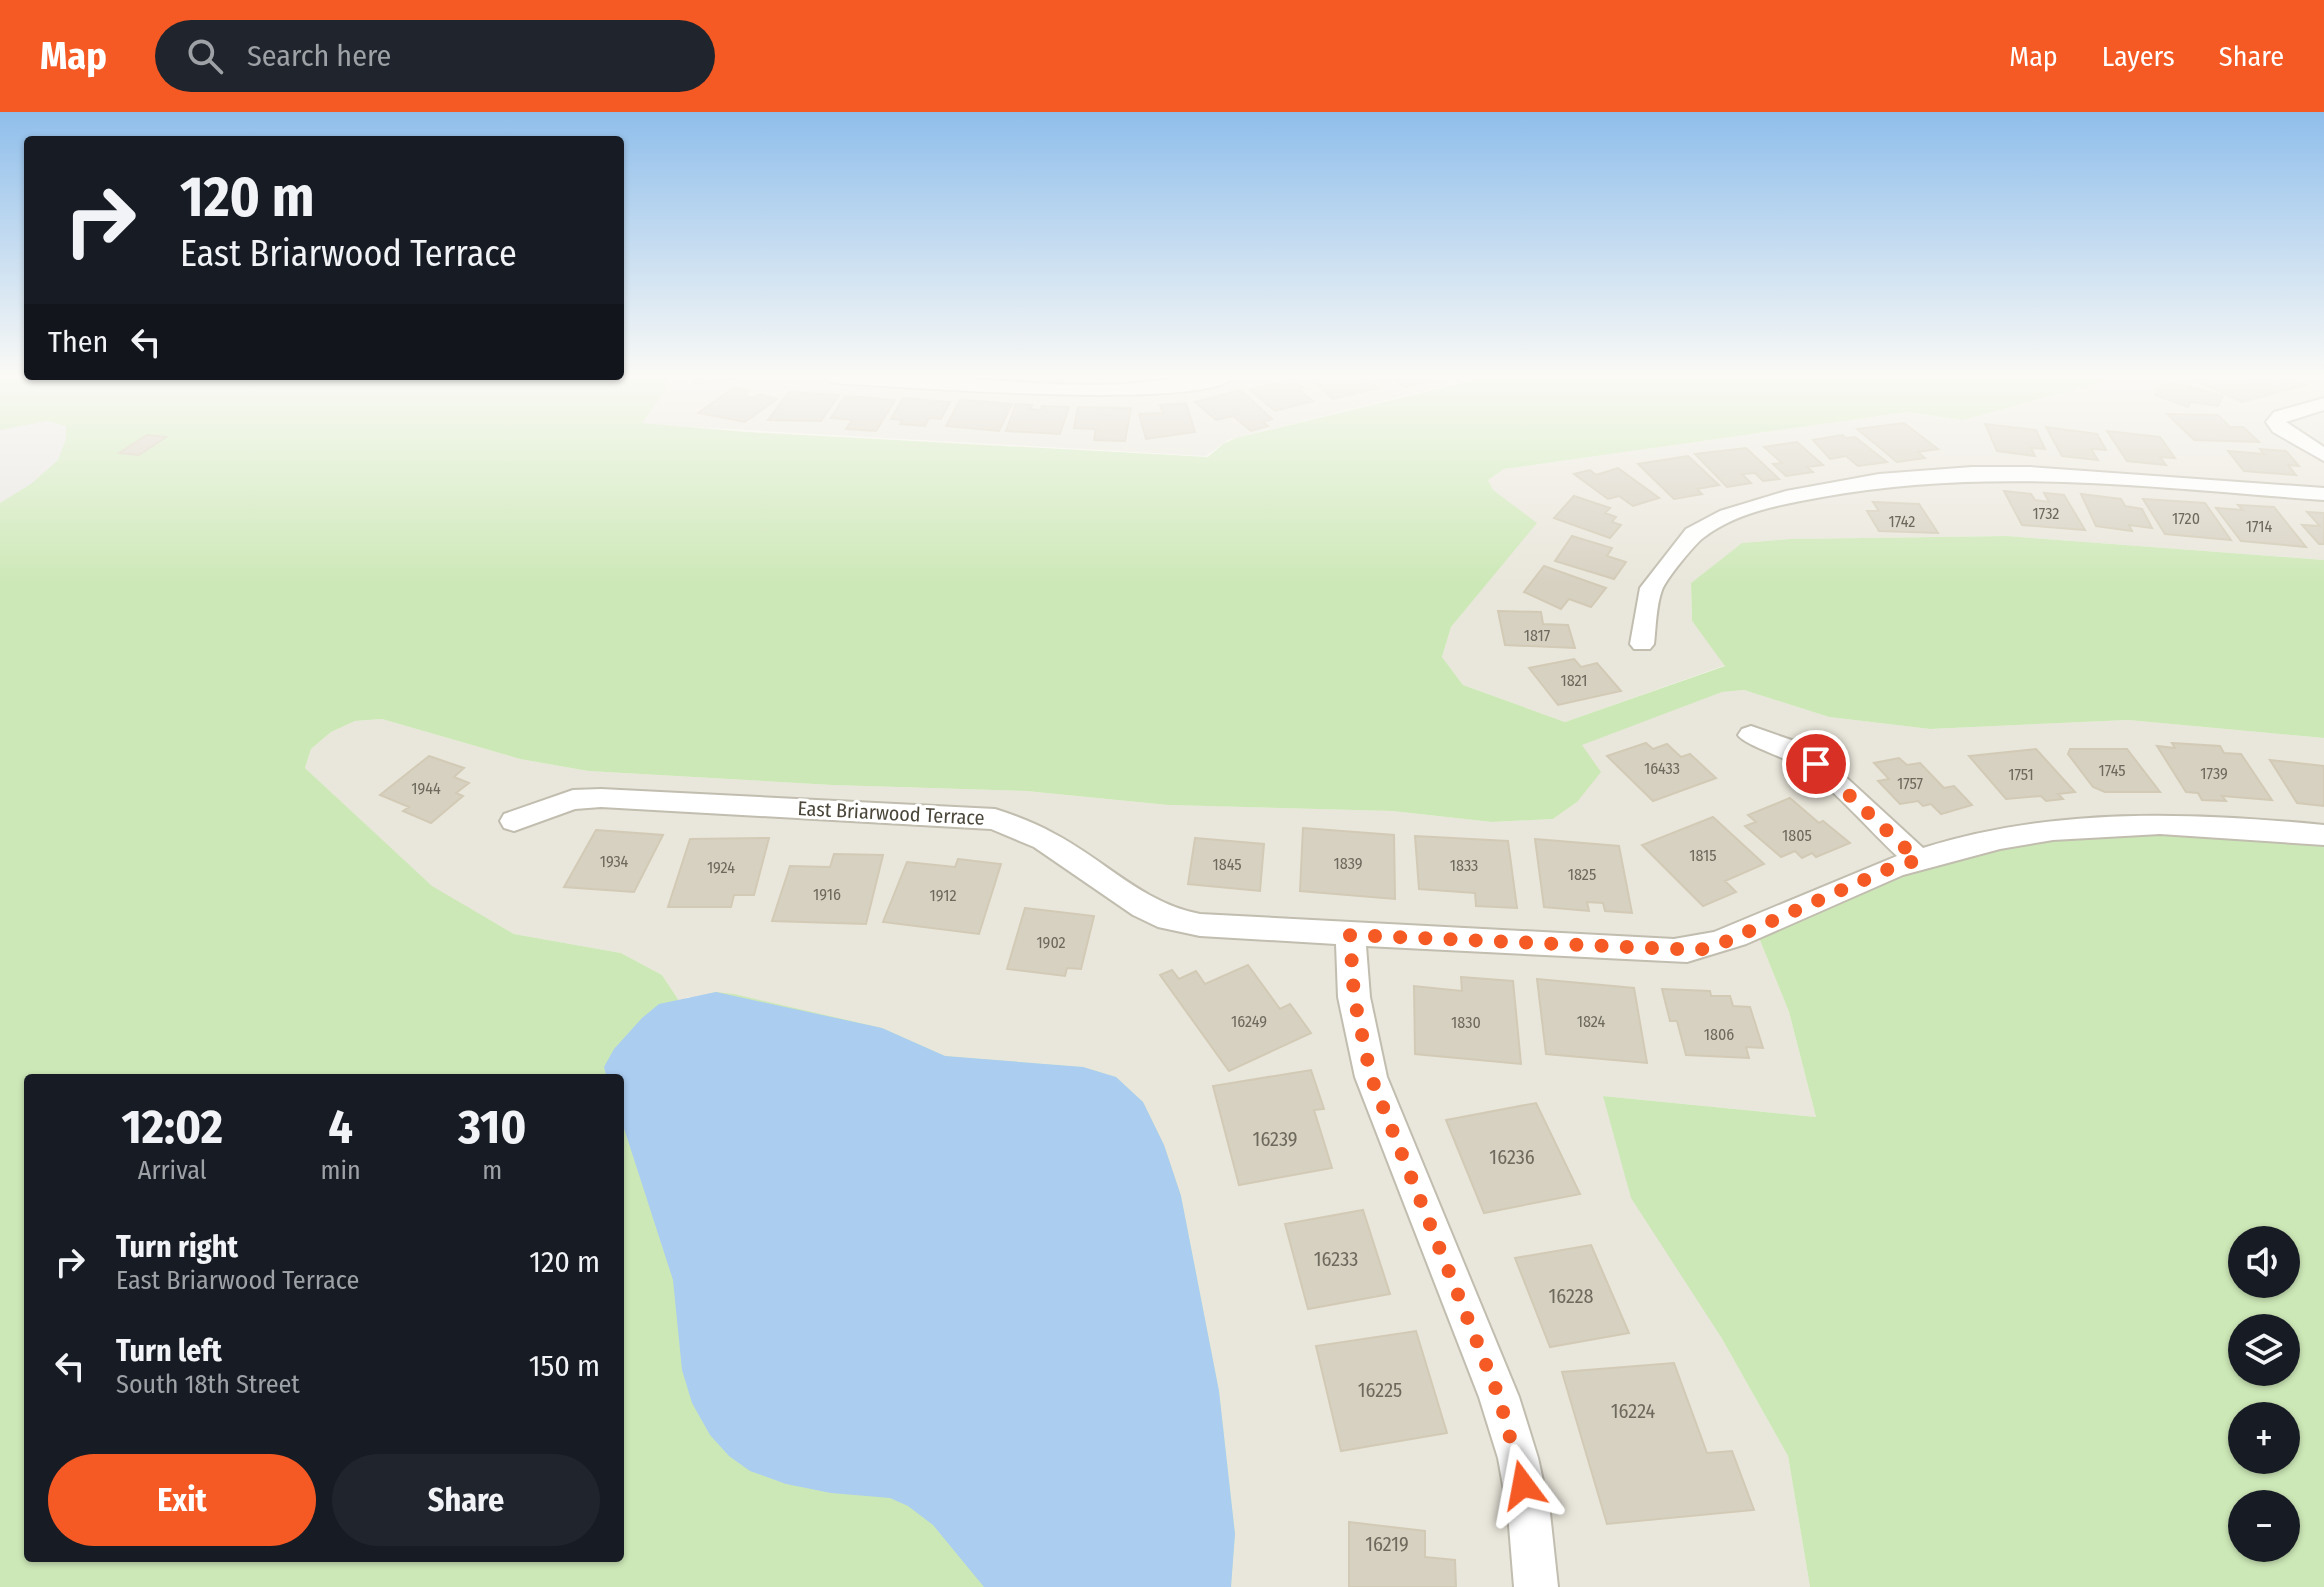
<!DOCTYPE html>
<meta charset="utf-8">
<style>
:root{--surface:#171b24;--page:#20242c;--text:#f1f3f6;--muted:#9ea1a6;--accent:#f55a24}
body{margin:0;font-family:"Fira Sans Condensed",sans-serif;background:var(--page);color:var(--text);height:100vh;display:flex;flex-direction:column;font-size:30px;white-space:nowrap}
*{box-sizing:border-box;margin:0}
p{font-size:26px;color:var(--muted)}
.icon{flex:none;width:44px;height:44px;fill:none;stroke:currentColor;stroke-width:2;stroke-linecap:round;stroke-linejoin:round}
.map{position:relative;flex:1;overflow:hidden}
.side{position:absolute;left:24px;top:962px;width:600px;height:488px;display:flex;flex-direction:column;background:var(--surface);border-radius:8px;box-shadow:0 2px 6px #0004}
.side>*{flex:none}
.hud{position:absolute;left:24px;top:24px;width:600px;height:244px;border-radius:8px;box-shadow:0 2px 6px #0004;background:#171b24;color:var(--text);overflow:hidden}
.fabs{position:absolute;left:2228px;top:1114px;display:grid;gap:16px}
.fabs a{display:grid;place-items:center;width:72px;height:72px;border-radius:50%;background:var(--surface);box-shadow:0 2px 6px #0004;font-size:40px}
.pin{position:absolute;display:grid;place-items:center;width:68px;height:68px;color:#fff;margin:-34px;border:4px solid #fff;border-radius:50%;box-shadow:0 2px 8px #0007}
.me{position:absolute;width:88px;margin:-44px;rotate:347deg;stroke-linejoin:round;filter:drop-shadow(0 0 6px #0008)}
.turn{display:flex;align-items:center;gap:28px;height:168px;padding:0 24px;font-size:36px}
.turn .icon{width:104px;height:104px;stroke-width:2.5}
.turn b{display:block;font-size:56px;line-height:68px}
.then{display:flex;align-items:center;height:76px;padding:0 24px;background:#0003;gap:16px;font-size:30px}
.eta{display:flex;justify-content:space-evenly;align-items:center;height:136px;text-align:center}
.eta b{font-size:48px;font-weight:700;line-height:56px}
.action{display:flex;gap:16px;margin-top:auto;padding:16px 24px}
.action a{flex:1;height:92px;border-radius:48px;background:var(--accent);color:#fff;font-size:32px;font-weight:700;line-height:92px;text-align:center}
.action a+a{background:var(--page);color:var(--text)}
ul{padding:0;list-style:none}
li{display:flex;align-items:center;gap:24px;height:104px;padding:0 24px}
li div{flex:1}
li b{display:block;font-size:30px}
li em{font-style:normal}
header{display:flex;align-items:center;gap:48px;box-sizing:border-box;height:112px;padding:0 40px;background:var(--accent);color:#fff}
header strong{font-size:38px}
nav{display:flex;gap:44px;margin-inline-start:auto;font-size:28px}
.search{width:560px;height:72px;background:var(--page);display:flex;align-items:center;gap:20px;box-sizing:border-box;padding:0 28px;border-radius:44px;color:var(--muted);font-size:30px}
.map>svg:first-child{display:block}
.residential{fill:#e9e6db}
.green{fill:#cde8b7;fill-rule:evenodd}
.parking{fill:#e8e6e3}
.water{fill:#abcdf0}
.building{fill:#d7d1c2;stroke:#d2cab5;stroke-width:2}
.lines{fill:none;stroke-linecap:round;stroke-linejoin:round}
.street-casing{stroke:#c1bdaf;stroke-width:4}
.street{fill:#fff;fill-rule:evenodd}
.route{stroke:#f55a24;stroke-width:14;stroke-dasharray:0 25.2}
.labels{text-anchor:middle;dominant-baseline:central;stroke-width:6;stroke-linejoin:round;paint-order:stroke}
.number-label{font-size:16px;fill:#6d695c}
.street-label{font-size:20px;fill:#4a463a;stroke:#fff}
.near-number-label{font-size:20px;fill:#6d695c}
</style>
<header>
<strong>Map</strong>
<div class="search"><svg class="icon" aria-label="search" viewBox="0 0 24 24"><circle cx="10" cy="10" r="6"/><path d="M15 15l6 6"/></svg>Search here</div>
<nav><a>Map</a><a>Layers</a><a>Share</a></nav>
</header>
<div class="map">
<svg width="2324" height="1475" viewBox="0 0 2324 1475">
<rect width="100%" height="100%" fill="#f6f4ec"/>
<path class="residential" d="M666,266H1475L1228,328L1206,344L639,312Z
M2115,266H2324V448L2007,424L1789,427L1743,431L1691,471L1692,509L1726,553L1565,610L1463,573L1442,545L1451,515L1536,411L1493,379L1488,368L1504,357L1908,300L1963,308Z
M1744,578L1829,605L1930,617L2128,608L2324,626V723L1755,816L1789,900L1816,1005L1603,984L1721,1225L1788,1344L1810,1475H1231L1235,1422L1219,1279L1181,1084L1143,990L1116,965L1083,955L945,944L882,916L800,898L688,885L679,890L662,863L621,841L514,822L432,775L305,656L311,637L331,620L355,609L382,607L520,647L588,659L832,673L1026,679L1168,693L1392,699L1492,710L1553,707L1577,690L1581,633L1721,580Z"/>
<path class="green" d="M0,266H666L664,281L642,311L747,320L1208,345L1223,332L1236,326L1483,266H2115L1963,308L1908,300L1504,357L1488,368L1493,378L1537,411L1451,515L1442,545L1463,573L1565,610L1725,554L1692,509L1691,471L1742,431L1789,427L2007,424L2324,448V626L2128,608L1930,617L1829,605L1744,578L1722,580L1582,633L1601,660L1577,690L1553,707L1492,710L1392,699L1168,693L1026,679L832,673L588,659L520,647L382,607L355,609L331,620L311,637L305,656L432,774L514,822L621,841L662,863L679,889L716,880L734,882L882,916L945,944L1083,955L1116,965L1143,990L1164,1033L1181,1084L1219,1279L1235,1422L1231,1475H0ZM28,966H620V1446H28Z
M2068,716L2324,723V1475H1810L1788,1344L1721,1225L1631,1086L1603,984L1816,1005L1789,900L1755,816L1891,756ZM2242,1128H2286V1172H2242ZM2242,1216H2286V1260H2242ZM2242,1304H2286V1348H2242ZM2242,1392H2286V1436H2242Z"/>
<path class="parking" d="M47,309L66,314V327L58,348L31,372L0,391V318Z"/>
<path class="water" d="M716,880L882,916L945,944L1083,955L1116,965L1143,990L1164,1033L1181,1084L1219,1279L1235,1422L1231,1475H984L933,1413L908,1394L890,1386L831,1381L786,1372L750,1359L729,1344L710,1323L692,1291L682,1258L673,1168L620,1004V966H607L604,955L614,937L642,906L659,892Z"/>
<path class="building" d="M693,266H739L694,272Z
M1309,266H1365L1378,276L1333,287Z
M1372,266H1428L1432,268L1405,275L1393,266L1378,270Z
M2191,266H2248L2279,280L2242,290Z
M2256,266H2299L2293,267L2306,273L2283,279Z
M1293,267L1304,276L1298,277L1313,289L1275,299L1250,278Z
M2165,268L2223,284L2218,294L2191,290L2188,295L2155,283Z
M735,275L749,279L743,283L754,286L760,282L777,287L745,310L698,301Z
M1241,278L1272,307L1263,310L1268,314L1251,319L1233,304L1216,308L1195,290Z
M789,280L809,281L839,283L821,309L768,308Z
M845,284L895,288L876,319L846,317L852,308L831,306Z
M903,286L950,290L941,307L929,306L925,314L900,312L902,308L891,307Z
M960,288L980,289L1012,292L999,319L946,314Z
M1186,291L1195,320L1146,327L1139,302L1163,301L1160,293Z
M1016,292L1032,293L1030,297L1040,298L1042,294L1069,295L1060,322L1006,319Z
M1078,295L1131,296L1125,329L1094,328L1096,317L1074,316Z
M2167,302L2218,303L2230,315H2243L2259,330L2194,328Z
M1904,311L1938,337L1918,340L1925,346L1897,350L1857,317Z
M1985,312L2036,318L2045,337L2031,336L2035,344L1997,339Z
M2046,315L2097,322L2106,338L2091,337L2098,348L2062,344Z
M2107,319L2160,325L2175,346L2160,345L2166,353L2127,349Z
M147,323L166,325L139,343L119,341Z
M1842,323L1846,326L1855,325L1887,350L1858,354L1846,344L1830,347L1813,328Z
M1797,330L1823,353L1807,355L1813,360L1786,364L1773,352L1782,351L1764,335Z
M1746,336L1779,367L1763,369L1755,361L1742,362L1751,371L1727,375L1695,342Z
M2260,337L2286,339L2299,354L2288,353L2296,363L2244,359L2228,339L2264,342Z
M1688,344L1719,373L1697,377L1702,382L1674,387L1638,352Z
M1618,356L1659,386L1633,394L1619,384L1608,387L1574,362L1590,358L1596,363Z
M2004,379L2031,382L2035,388L2049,390L2044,381L2064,383L2085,418L2022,413Z
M2081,382L2121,387L2125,394L2142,397L2152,416L2129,413L2132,419L2096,414Z
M1574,384L1610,396L1605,401L1616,405L1612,410L1621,413L1610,426L1554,406Z
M2143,387L2205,391L2231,428L2165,422Z
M1873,390L1919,392L1938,421L1879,419L1867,399H1879Z
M2238,393L2274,395L2306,435L2241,429L2216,396L2243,398Z
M2307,400L2324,401V432H2319L2302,413L2320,414Z
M1572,424L1612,436L1607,444L1626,450L1614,467L1555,449Z
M1544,454L1606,476L1591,495L1569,487L1561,497L1524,480Z
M1498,499L1541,500L1543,512L1568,513L1575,536L1505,533Z
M1574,547L1581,555L1597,551L1621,579L1558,593L1529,556Z
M1646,631L1653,637L1667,632L1681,645L1690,642L1716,666L1653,689L1607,644Z
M2172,631L2220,634L2224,641L2241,642L2272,688L2222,684L2226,689L2202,688L2198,681L2186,680L2157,634L2175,636Z
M2036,637L2075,680L2058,682L2063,687L2046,689L2041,684L2006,687L1969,644Z
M2070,637H2127L2160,680H2105L2093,675L2068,642Z
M429,644L464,656L454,665L469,671L456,681L463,684L431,711L403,699L409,695L380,683Z
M1899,646L1907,653L1920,651L1944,676L1954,674L1972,693L1941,702L1931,692L1923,694L1918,689L1900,692L1878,669L1889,667L1874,651Z
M2270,648L2324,654V694L2297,691Z
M1790,686L1819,711L1823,709L1850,731L1816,745L1812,741L1802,746L1795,739L1781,745L1745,714L1756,710L1748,703Z
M1713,705L1764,752L1725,769L1736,780L1703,794L1642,733Z
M1303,716L1394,723L1395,787L1300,779Z
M596,718L663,723L634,780L564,775Z
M1415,724L1508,729L1517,796L1476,794L1475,781L1419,777Z
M769,726L754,783H734L731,795H668L690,727Z
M1195,726L1264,732L1260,779L1188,772Z
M1535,727L1619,734L1632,801L1605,799L1603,791L1587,790L1589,799L1544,795Z
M834,742L883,743L866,812L772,809L790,754L830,755Z
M958,747L1001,752L979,822L883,810L907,750L955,755Z
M1025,796L1094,804L1081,857L1067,856L1065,864L1007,857Z
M1248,853L1280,897L1290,892L1311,921L1229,959L1160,863L1172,858L1179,867L1196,859L1205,872Z
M1461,865L1513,869L1521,952L1415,942L1414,874L1462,879Z
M1537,867L1634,876L1647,951L1546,942Z
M1662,877L1710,879L1711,884H1730L1733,894L1750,895L1763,936L1746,935L1749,946L1686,943L1677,909H1670Z
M1311,958L1324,997L1314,998L1332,1056L1239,1073L1213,974Z
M1536,991L1580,1082L1484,1101L1446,1008Z
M1363,1098L1390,1182L1308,1197L1285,1112Z
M1591,1133L1629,1221L1550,1235L1515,1146Z
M1416,1219L1447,1321L1341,1339L1316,1234Z
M1674,1251L1707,1341L1732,1339L1754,1398L1607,1412L1562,1260Z
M1349,1410L1425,1419V1445L1455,1448L1456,1475H1349Z"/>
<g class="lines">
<g class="street-casing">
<path id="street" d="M825,266C916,258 1008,273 1099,273C1144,273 1189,262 1233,266C1202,299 893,274 834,271Z
M2324,286V298L2286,310L2324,335V349L2273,320L2266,310L2274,300Z
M1972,355H2030L2324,376V388C2156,376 1990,354 1822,385C1783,392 1736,400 1703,426C1694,433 1666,467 1662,478C1656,494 1656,515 1654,532L1650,537H1634L1630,532L1640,476L1686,417L1720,399L1786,379L1879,362Z
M1751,614L1797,630L1825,646L1923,736C2054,695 2189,700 2324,713V733L2160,722L2053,728L2000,737L1903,763L1746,832L1687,850L1366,834L1370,885L1387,965L1519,1285L1538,1346L1550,1401L1558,1475H1514L1508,1401L1498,1346L1479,1285L1355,965L1338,885L1336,832L1200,824L1158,815L1133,803L1034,735L991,717L601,695L575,697L514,719L504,716L500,709L504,702L573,678L601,677L995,697C1014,703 1035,711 1053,721C1104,747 1142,791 1200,802L1674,827L1714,820L1897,744C1869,718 1835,678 1805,657C1790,647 1744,633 1738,623L1742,617Z"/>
</g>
<use href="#street" class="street"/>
</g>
<linearGradient id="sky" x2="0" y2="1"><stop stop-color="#8fbeeb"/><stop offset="0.56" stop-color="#fbfaf6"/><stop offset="1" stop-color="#fbfaf6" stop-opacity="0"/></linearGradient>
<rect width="2324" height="472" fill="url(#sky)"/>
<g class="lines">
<path class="route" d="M1523,1373L1499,1285L1371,965L1354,885L1350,823L1699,838L1718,833L1891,756L1918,748L1816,652"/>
</g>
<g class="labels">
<g class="number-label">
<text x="2046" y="401">1732</text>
<text x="2186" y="406">1720</text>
<text x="1902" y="409">1742</text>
<text x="2259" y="414">1714</text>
<text x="1537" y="523">1817</text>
<text x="1574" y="568">1821</text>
<text x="1662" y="656">16433</text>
<text x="2112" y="658">1745</text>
<text x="2214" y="661">1739</text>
<text x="2021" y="662">1751</text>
<text x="1910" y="671">1757</text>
<text x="426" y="676">1944</text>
<text x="1797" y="723">1805</text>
<text x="1703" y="743">1815</text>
<text x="614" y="749">1934</text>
<text x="1348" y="751">1839</text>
<text x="1227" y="752">1845</text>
<text x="1464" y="753">1833</text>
<text x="721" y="755">1924</text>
<text x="1582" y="762">1825</text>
<text x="827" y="782">1916</text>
<text x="943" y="783">1912</text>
<text x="1051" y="830">1902</text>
<text x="1249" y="909">16249</text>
<text x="1591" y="909">1824</text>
<text x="1466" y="910">1830</text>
<text x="1719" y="922">1806</text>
</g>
<g class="street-label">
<text transform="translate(891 701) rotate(3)">East Briarwood Terrace</text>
</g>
<g class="near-number-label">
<text x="1275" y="1027">16239</text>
<text x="1512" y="1045">16236</text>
<text x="1336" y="1147">16233</text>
<text x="1571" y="1184">16228</text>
<text x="1380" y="1278">16225</text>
<text x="1633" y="1299">16224</text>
<text x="1387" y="1432">16219</text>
</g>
</g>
</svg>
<div class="fabs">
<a><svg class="icon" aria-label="sound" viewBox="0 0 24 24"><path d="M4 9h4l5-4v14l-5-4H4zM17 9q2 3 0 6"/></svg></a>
<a><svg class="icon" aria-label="layers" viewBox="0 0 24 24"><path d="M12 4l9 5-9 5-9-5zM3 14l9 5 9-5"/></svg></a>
<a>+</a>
<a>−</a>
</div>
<div class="pin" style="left:1816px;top:652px;background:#d93025"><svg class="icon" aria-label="arrive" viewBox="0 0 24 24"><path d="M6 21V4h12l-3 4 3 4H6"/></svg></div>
<svg class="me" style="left:1523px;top:1373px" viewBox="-20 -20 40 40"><path d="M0-17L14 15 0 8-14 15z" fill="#f55a24" stroke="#fff" stroke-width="4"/></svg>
<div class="hud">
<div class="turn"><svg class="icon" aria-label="right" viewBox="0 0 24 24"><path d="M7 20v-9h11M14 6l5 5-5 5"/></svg><div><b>120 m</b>East Briarwood Terrace</div></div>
<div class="then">Then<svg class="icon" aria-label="left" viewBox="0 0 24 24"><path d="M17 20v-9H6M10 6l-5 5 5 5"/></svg></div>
</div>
<section class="side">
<div class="eta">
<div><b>12:02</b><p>Arrival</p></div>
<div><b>4</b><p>min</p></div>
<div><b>310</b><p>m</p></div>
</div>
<ul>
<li><svg class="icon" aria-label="right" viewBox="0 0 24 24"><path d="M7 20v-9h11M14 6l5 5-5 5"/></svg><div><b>Turn right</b><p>East Briarwood Terrace</p></div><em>120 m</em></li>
<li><svg class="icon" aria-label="left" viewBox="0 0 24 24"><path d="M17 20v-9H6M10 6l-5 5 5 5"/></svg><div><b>Turn left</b><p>South 18th Street</p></div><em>150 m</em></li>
</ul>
<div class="action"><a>Exit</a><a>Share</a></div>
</section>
</div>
